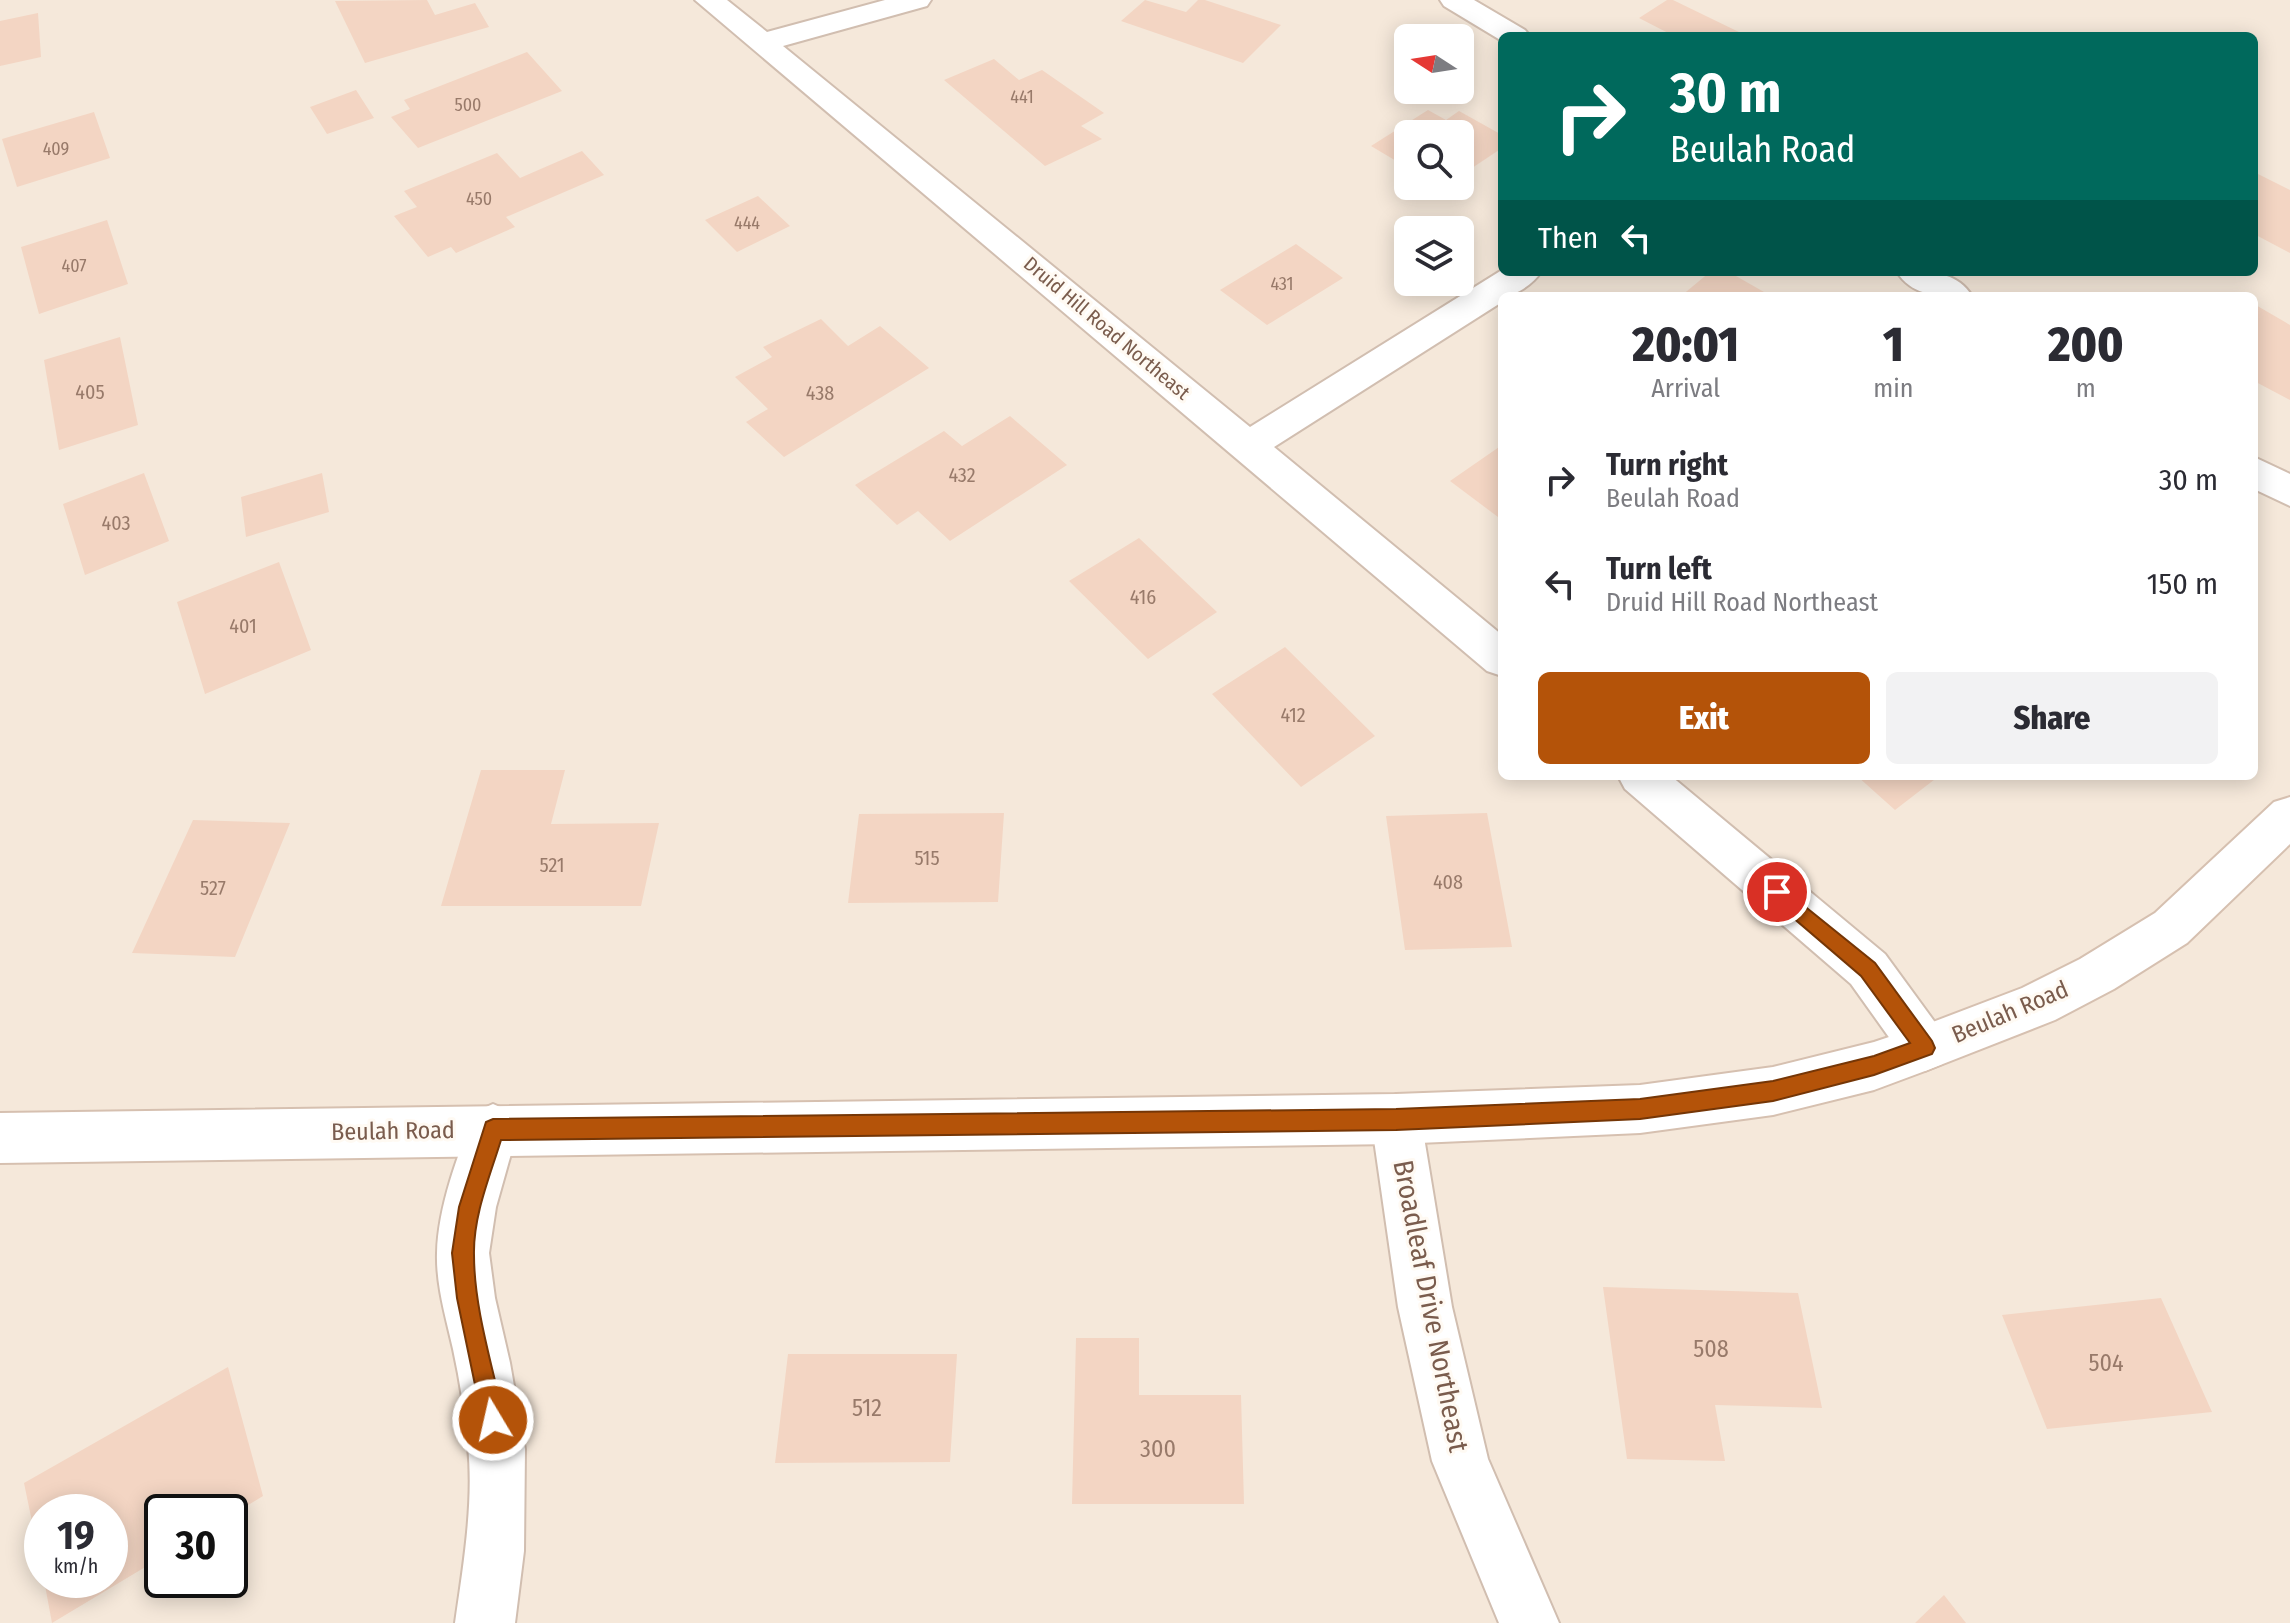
<!DOCTYPE html>
<style>
:root{--surface:#fff;--page:#f2f2f3;--text:#2b2b33;--muted:#7c7c81;--accent:#b45309}
body{margin:0;font-family:"Fira Sans Condensed",sans-serif;background:var(--page);color:var(--text);height:100vh;display:flex;flex-direction:column;font-size:30px;white-space:nowrap}
*{box-sizing:border-box;margin:0}
p{font-size:26px;color:var(--muted)}
.icon{flex:none;width:44px;height:44px;fill:none;stroke:currentColor;stroke-width:2;stroke-linecap:round;stroke-linejoin:round}
.map{position:relative;flex:1;overflow:hidden}
.details{position:absolute;left:1498px;top:292px;width:760px;height:488px;display:flex;flex-direction:column;background:var(--surface);border-radius:12px;box-shadow:0 4px 20px #0003}
.details>*{flex:none}
.top-card{position:absolute;left:1498px;top:32px;width:760px;height:244px;border-radius:12px;box-shadow:0 4px 20px #0003;background:#00695c;color:#fff;overflow:hidden}
.needle{width:52px;rotate:282deg}
.fabs{position:absolute;left:1394px;top:24px;display:grid;gap:16px}
.fabs a{display:grid;place-items:center;width:80px;height:80px;border-radius:12px;background:var(--surface);box-shadow:0 4px 20px #0003;font-size:40px}
.speed{position:absolute;left:24px;top:1494px;display:flex;gap:16px;font-size:40px;font-weight:700;text-align:center}
.speed>*{display:grid;place-content:center;width:104px;height:104px;border-radius:50%;background:var(--surface);box-shadow:0 4px 20px #0003;line-height:1}
.speed small{font-size:20px;font-weight:400}
.speed .limit{border:4px solid #111;border-radius:12px;background:#fff;color:#111}
.pin{position:absolute;display:grid;place-items:center;width:68px;height:68px;color:#fff;margin:-34px;border:4px solid #fff;border-radius:50%;box-shadow:0 2px 8px #0007}
.me{position:absolute;width:88px;margin:-44px;rotate:351deg;stroke-linejoin:round;filter:drop-shadow(0 0 6px #0008)}
.turn{display:flex;align-items:center;gap:28px;height:168px;padding:0 40px;font-size:36px}
.turn .icon{width:104px;height:104px;stroke-width:2.5}
.turn b{display:block;font-size:56px;line-height:68px}
.then{display:flex;align-items:center;height:76px;padding:0 40px;background:#0003;gap:16px;font-size:30px}
.eta{display:flex;justify-content:space-evenly;align-items:center;height:136px;text-align:center}
.eta b{font-size:48px;font-weight:800;line-height:56px}
.action{display:flex;gap:16px;margin-top:auto;padding:16px 40px}
.action a{flex:1;height:92px;border-radius:12px;background:var(--accent);color:#fff;font-size:32px;font-weight:800;line-height:92px;text-align:center}
.action a+a{background:var(--page);color:var(--text)}
ul{padding:0;list-style:none}
li{display:flex;align-items:center;gap:24px;height:104px;padding:0 40px}
li div{flex:1}
li b{display:block;font-size:30px}
li em{font-style:normal}
.map>svg:first-child{display:block}
.residential{fill:#f5e8da;fill-rule:evenodd}
.building{fill:#f3d5c3}
.lines{fill:none;stroke-linecap:round;stroke-linejoin:round}
.minor-casing{stroke:#d1beb0;stroke-width:4}
.secondary-casing{stroke:#d6c0b0;stroke-width:4}
.minor{fill:#fff;fill-rule:evenodd}
.secondary{fill:#fff;fill-rule:evenodd}
.route{fill:#b45309;stroke:#753606;stroke-width:2}
.labels{text-anchor:middle;dominant-baseline:central;stroke-width:6;stroke-linejoin:round;paint-order:stroke}
.far-number-label{font-size:18px;fill:#987a6a}
.far-street-label{font-size:20px;fill:#7a5c4d;stroke:#fffaf3}
.number-label{font-size:20px;fill:#987a6a}
.street-label{font-size:24px;fill:#7a5c4d;stroke:#fffaf3}
.near-number-label{font-size:24px;fill:#987a6a}
.near-street-label{font-size:28px;fill:#7a5c4d;stroke:#fffaf3}
</style>
<div class="map">
<svg width="2290" height="1623" viewBox="0 0 2290 1623">
<rect width="100%" height="100%" fill="#fdf6ec"/>
<path class="residential" d="M0,0H2290V1623H0ZM1502,36H2254V272H1502ZM1408,38H1460V90H1408ZM1408,134H1460V186H1408ZM1408,230H1460V282H1408ZM1502,296H2254V776H1502ZM42,1512H110V1580H42ZM162,1512H230V1580H162Z"/>
<path class="building" d="M427,0L435,15L475,3L489,27L365,63L335,1Z
M1145,0L1186,12L1198,0H1205L1281,25L1243,63L1121,21Z
M1667,0H1673L1741,33L1737,36H1674L1639,18Z
M38,13L41,57L0,66V21Z
M527,52L562,91L418,148L391,117L410,109L404,100Z
M994,59L1019,80L1042,70L1104,113L1081,126L1102,139L1045,166L944,80Z
M356,90L374,118L327,134L310,107Z
M1428,110L1446,120L1459,111L1502,135V148L1460,176V134H1408V168L1371,146Z
M94,112L110,158L17,187L2,139Z
M582,151L604,175L506,217L515,227L456,253L451,247L428,257L394,216L417,207L404,191L497,153L520,178Z
M2254,172L2290,190V253L2254,234Z
M758,196L790,226L737,252L705,220Z
M107,220L128,284L39,314L21,247Z
M1296,244L1343,278L1267,325L1220,290Z
M1710,272H1729L1771,296H1681Z
M2254,304L2290,325V400L2254,381Z
M821,319L848,346L880,326L929,368L784,457L746,422L768,409L735,377L772,357L763,347Z
M120,337L138,425L59,450L44,360Z
M1010,416L1067,465L950,541L918,511L897,525L855,485L944,431L962,446Z
M1502,445V520L1450,481Z
M144,473L169,541L85,575L63,504Z
M322,473L329,512L246,537L241,497Z
M1139,538L1217,612L1148,659L1069,581Z
M279,562L311,650L205,694L177,602Z
M1285,647L1375,736L1301,787L1212,694Z
M481,770H565L551,824L659,823L641,906H441Z
M1857,776H1939L1895,810Z
M1004,813L998,902L848,903L859,814Z
M1487,813L1512,947L1405,950L1386,816Z
M193,820L290,823L235,957L132,953Z
M1603,1287L1798,1293L1822,1408L1715,1405L1725,1461L1627,1459Z
M2161,1298L2212,1412L2047,1429L2002,1315Z
M1076,1338H1139V1395H1241L1244,1504H1072Z
M788,1354H957L950,1462L775,1463Z
M228,1367L263,1496L230,1516V1512H162V1557L52,1623L44,1580H110V1512H42L41,1565L24,1483Z
M1944,1595L1966,1623H1915Z"/>
<g class="lines">
<g class="minor-casing">
<path id="minor" d="M695,0H727L767,32L885,0H931L927,6L783,46L1250,427L1502,270L1541,272C1533,284 1516,296 1502,296V302L1274,447L1502,635V676L1487,671Z
M1440,0H1474L1525,30L1530,36H1502V41L1444,6Z
M1897,272C1925,272 1956,269 1972,296C1944,296 1914,299 1897,272Z
M2254,457L2290,474V506L2254,489Z
M1618,776H1671L1885,954L1942,1032L1949,1048L1942,1064L1925,1071L1908,1064L1851,984L1625,789Z
M1396,1094L1414,1102L1421,1119L1452,1307L1488,1459L1559,1623H1499L1432,1461L1398,1307L1371,1119L1378,1102Z
M493,1104L511,1112L518,1129L496,1207L489,1253L495,1298L510,1363L525,1449L524,1551L515,1623H455C463,1567 474,1503 468,1446C465,1414 460,1381 453,1349C446,1318 436,1285 437,1253C438,1207 458,1154 475,1112Z"/>
</g>
<g class="secondary-casing">
<path id="secondary" d="M2290,797V844L2187,943L2114,989L2055,1020L1925,1071L1874,1090L1773,1115L1640,1133L1396,1144L0,1163V1113L1396,1094L1640,1085L1773,1067L1874,1042L1925,1025L2022,988L2080,959L2155,913L2274,802Z"/>
</g>
<use href="#minor" class="minor"/>
<use href="#secondary" class="secondary"/>
</g>
<path class="route" d="M1777,884L1875,963L1932,1041L1935,1048L1932,1054L1874,1075L1773,1101L1640,1119L1396,1130L501,1140C490,1176 473,1216 474,1255C474,1309 493,1367 504,1420L501,1428L493,1432L484,1428L457,1298L452,1253L459,1207L486,1122L493,1119L1396,1109L1640,1099L1773,1081L1874,1056L1910,1043L1861,976L1770,898L1768,892L1770,886Z"/>
<g class="labels">
<g class="far-number-label">
<text x="1022" y="97">441</text>
<text x="468" y="105">500</text>
<text x="56" y="149">409</text>
<text x="479" y="199">450</text>
<text x="747" y="223">444</text>
<text x="74" y="266">407</text>
<text x="1282" y="284">431</text>
</g>
<g class="far-street-label">
<text transform="translate(1107 328) rotate(40)">Druid Hill Road Northeast</text>
</g>
<g class="number-label">
<text x="90" y="392">405</text>
<text x="820" y="393">438</text>
<text x="962" y="475">432</text>
<text x="116" y="523">403</text>
<text x="1143" y="597">416</text>
<text x="243" y="626">401</text>
<text x="1293" y="715">412</text>
<text x="927" y="858">515</text>
<text x="552" y="865">521</text>
<text x="1448" y="882">408</text>
<text x="213" y="888">527</text>
</g>
<g class="street-label">
<text transform="translate(2010 1012) rotate(-23)">Beulah Road</text>
<text transform="translate(393 1131) rotate(-1)">Beulah Road</text>
</g>
<g class="near-number-label">
<text x="1711" y="1349">508</text>
<text x="2106" y="1363">504</text>
<text x="867" y="1408">512</text>
<text x="1158" y="1449">300</text>
</g>
<g class="near-street-label">
<text transform="translate(1431 1306) rotate(79)">Broadleaf Drive Northeast</text>
</g>
</g>
</svg>
<div class="fabs">
<a><svg class="needle" viewBox="-14 -14 28 28"><path d="M0-13l5 13h-10z" fill="#e53935"/><path d="M0 13l5-13h-10z" fill="#7c7c81"/></svg></a>
<a><svg class="icon" aria-label="search" viewBox="0 0 24 24"><circle cx="10" cy="10" r="6"/><path d="M15 15l6 6"/></svg></a>
<a><svg class="icon" aria-label="layers" viewBox="0 0 24 24"><path d="M12 4l9 5-9 5-9-5zM3 14l9 5 9-5"/></svg></a>
</div>
<div class="speed"><div>19<small>km/h</small></div><div class="limit">30</div></div>
<div class="pin" style="left:1777px;top:892px;background:#d93025"><svg class="icon" aria-label="arrive" viewBox="0 0 24 24"><path d="M6 21V4h12l-3 4 3 4H6"/></svg></div>
<svg class="me" style="left:493px;top:1420px" viewBox="-20 -20 40 40"><circle r="17" fill="#b45309" stroke="#fff" stroke-width="3"/><path d="M0-11L8 9 0 5-8 9z" fill="#fff"/></svg>
<div class="top-card">
<div class="turn"><svg class="icon" aria-label="right" viewBox="0 0 24 24"><path d="M7 20v-9h11M14 6l5 5-5 5"/></svg><div><b>30 m</b>Beulah Road</div></div>
<div class="then">Then<svg class="icon" aria-label="left" viewBox="0 0 24 24"><path d="M17 20v-9H6M10 6l-5 5 5 5"/></svg></div>
</div>
<section class="details">
<div class="eta">
<div><b>20:01</b><p>Arrival</p></div>
<div><b>1</b><p>min</p></div>
<div><b>200</b><p>m</p></div>
</div>
<ul>
<li><svg class="icon" aria-label="right" viewBox="0 0 24 24"><path d="M7 20v-9h11M14 6l5 5-5 5"/></svg><div><b>Turn right</b><p>Beulah Road</p></div><em>30 m</em></li>
<li><svg class="icon" aria-label="left" viewBox="0 0 24 24"><path d="M17 20v-9H6M10 6l-5 5 5 5"/></svg><div><b>Turn left</b><p>Druid Hill Road Northeast</p></div><em>150 m</em></li>
</ul>
<div class="action"><a>Exit</a><a>Share</a></div>
</section>
</div>
